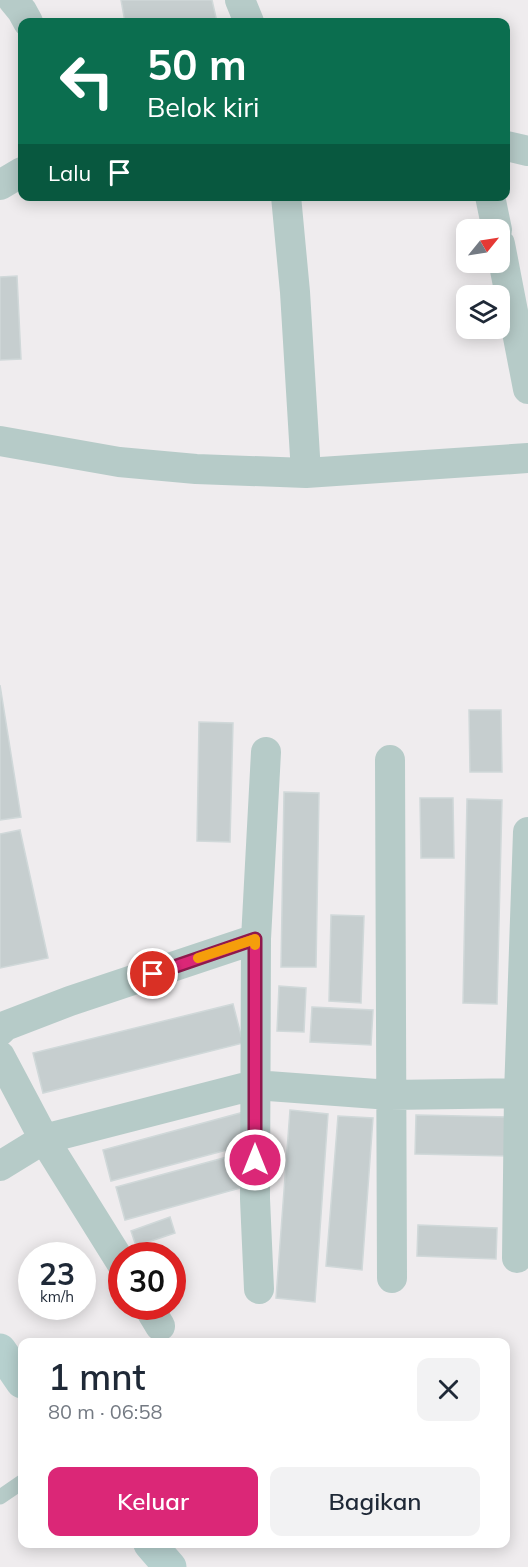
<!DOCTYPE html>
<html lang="id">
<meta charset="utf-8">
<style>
:root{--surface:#fff;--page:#f2f2f3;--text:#1f2937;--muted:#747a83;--accent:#db2777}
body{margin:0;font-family:Mulish,sans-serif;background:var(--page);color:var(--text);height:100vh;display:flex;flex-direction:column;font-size:22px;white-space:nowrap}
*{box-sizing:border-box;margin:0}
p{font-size:20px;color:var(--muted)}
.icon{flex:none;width:33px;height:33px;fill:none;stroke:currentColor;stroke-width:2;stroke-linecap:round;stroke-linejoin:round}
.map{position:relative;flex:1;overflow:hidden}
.panel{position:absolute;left:18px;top:1338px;width:492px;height:210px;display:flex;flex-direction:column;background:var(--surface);border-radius:12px;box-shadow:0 3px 15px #0003}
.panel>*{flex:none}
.hud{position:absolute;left:18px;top:18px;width:492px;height:183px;border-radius:12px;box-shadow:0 3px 15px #0003;background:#0b6e4f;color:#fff;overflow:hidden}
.needle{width:39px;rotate:60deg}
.fabs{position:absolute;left:456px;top:219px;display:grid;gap:12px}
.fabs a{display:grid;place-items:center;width:54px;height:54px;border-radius:12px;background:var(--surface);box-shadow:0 3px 15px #0003;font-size:30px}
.speed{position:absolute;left:18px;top:1242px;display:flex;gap:12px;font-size:30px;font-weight:700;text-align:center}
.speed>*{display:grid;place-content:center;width:78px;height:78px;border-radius:50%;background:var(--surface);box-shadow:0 3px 15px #0003;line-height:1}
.speed small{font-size:15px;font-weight:400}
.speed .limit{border:9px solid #d22;background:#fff;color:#111}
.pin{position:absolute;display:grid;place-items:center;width:51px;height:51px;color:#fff;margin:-26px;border:3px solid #fff;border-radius:50%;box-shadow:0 2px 6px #0007}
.me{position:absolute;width:66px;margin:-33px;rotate:0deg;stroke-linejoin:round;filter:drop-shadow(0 0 4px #0008)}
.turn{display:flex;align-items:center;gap:21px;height:126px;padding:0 30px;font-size:27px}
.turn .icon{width:78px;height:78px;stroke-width:2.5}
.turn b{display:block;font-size:42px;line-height:51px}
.then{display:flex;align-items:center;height:57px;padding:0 30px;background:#0003;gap:12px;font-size:22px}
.round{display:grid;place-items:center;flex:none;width:63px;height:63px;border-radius:12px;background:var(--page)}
.head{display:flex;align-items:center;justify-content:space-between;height:102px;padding:0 30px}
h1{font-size:36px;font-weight:600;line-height:45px}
.cta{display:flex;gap:12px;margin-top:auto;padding:12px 30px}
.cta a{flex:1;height:69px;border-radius:12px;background:var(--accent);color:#fff;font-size:24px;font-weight:600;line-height:69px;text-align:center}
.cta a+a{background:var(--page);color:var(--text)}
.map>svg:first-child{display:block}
.building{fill:#c6cecf;stroke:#d0d8d9;stroke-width:1.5}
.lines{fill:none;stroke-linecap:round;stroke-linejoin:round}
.lane{stroke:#b6cbc8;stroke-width:15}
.street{stroke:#b6cbc8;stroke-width:30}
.secondary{stroke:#b6d0ce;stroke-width:33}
.route-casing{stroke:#8e194d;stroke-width:15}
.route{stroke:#db2777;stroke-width:10}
.slow{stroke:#f59e0b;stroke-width:10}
</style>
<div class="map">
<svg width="528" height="1567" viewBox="0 0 528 1567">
<rect width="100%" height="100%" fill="#efecee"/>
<path class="building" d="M121,0H212L217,22H125Z
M17,276L21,359L0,360V277Z
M0,685L21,817L0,820Z
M469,710H501L502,772H470Z
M199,722L233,723L230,842L197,841Z
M284,792L319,793L316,967H281Z
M420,798H453L454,858H421Z
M467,799L502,800L497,1004L463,1003Z
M20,830L48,958L0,968V834Z
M331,915L364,916L361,1003L329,1001Z
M279,986L306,988L304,1032L277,1031Z
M233,1004L243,1043L43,1093L33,1053Z
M312,1007L373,1010L371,1045L310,1042Z
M290,1110L328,1114L315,1302L276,1298Z
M244,1112L253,1143L111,1181L103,1150Z
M416,1115L511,1117V1156L415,1154Z
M338,1116L373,1118L362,1270L326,1266Z
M242,1153L251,1185L125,1220L116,1187Z
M170,1217L175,1233L136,1246L131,1231Z
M418,1225L497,1228L496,1259L417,1256Z"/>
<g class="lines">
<path class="lane" d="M0,1497L22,1482"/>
<path class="street" d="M13,0L22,11L28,22
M240,0L249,22
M506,146L528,151
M0,185L22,172
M286,196L295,292L306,473
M490,196L497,230
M500,244L528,389
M0,441L119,462L196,469L306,473L528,458
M390,760L392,1278
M0,1031L5,1026L70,1001L256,939
M0,1056L44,1139L122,1264
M0,1166L44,1139L254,1085L390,1095L528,1093
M517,1258L519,1094L528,832
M259,1289L255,1199L256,939L266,752
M148,1306L160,1326"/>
<path class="secondary" d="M0,1350L22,1382
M150,1544L170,1567"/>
</g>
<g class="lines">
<g class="route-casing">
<path id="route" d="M153,974L255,939V1160"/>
</g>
<use href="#route" class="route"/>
<path class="slow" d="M198,958L255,939V945"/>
</g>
</svg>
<div class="fabs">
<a><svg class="needle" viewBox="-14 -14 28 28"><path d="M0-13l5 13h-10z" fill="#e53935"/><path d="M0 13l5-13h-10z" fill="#747a83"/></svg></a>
<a><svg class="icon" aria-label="layers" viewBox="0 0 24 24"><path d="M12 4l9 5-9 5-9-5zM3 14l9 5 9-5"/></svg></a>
</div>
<div class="speed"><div>23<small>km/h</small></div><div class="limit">30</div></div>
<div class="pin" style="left:153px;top:974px;background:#d93025"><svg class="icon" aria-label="arrive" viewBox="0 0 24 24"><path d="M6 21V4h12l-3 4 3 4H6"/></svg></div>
<svg class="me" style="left:255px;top:1160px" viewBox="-20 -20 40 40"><circle r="17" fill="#db2777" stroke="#fff" stroke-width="3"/><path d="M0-11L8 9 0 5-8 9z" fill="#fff"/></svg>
<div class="hud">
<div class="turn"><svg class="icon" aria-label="left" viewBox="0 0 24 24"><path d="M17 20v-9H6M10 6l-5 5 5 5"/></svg><div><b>50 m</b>Belok kiri</div></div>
<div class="then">Lalu<svg class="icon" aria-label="arrive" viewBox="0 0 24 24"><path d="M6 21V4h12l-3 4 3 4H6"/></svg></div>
</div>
<section class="panel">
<div class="head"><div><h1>1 mnt</h1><p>80 m · 06:58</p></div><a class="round"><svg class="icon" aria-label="close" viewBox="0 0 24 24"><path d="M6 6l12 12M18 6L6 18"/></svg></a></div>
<div class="cta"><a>Keluar</a><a>Bagikan</a></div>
</section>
</div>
